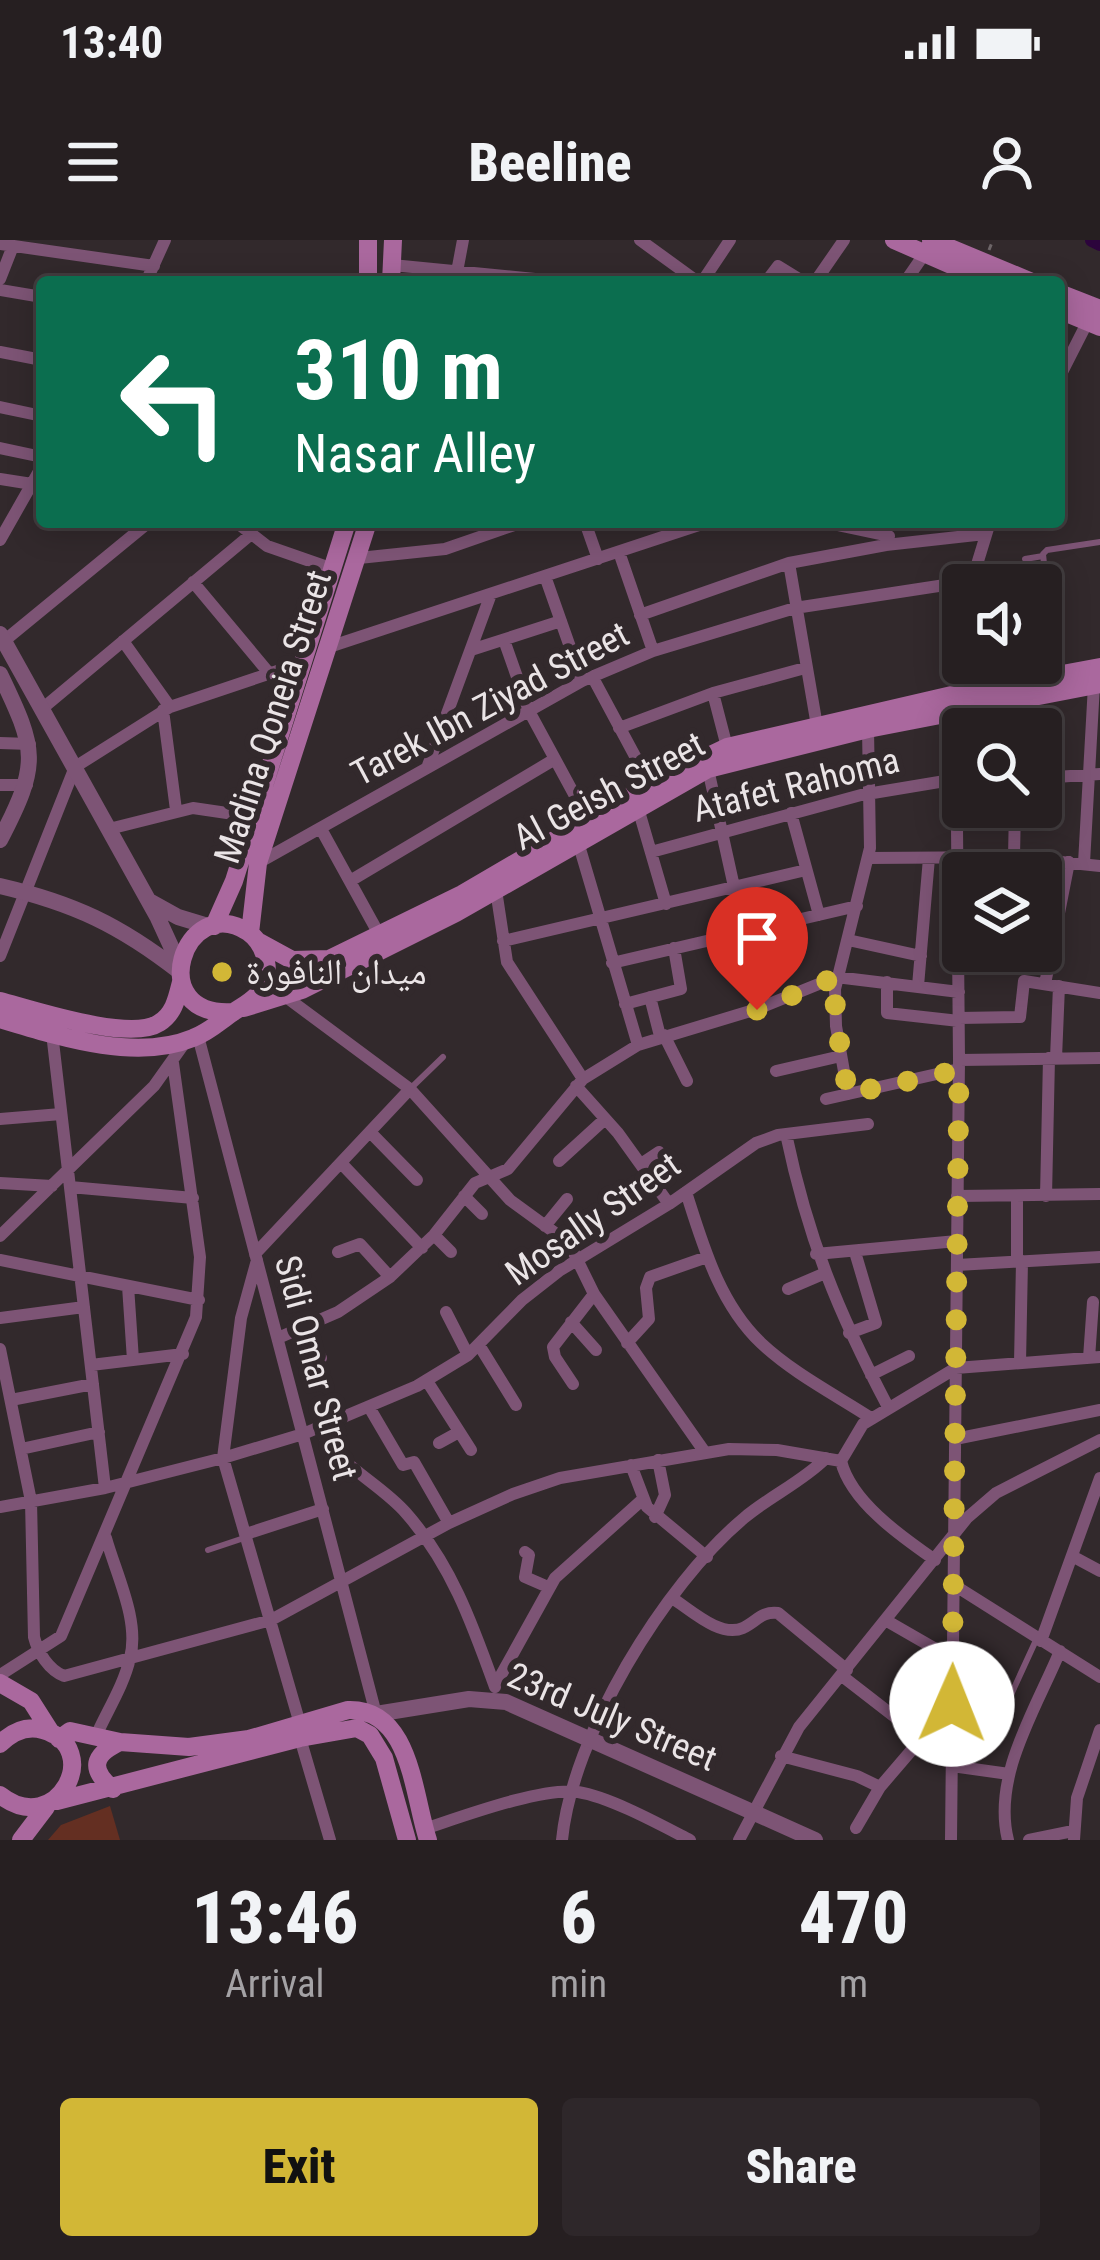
<!DOCTYPE html>
<meta charset="utf-8">
<style>
:root{--surface:#261f21;--page:#2e272a;--text:#f1f3f6;--muted:#a4a2a5;--line:#423d3f;--accent:#d2b736}
body{margin:0;font-family:"Roboto Condensed","Noto Naskh Arabic",sans-serif;background:var(--page);color:var(--text);height:100vh;display:flex;flex-direction:column;font-size:45px;white-space:nowrap}
*{box-sizing:border-box;margin:0}
p{font-size:39px;color:var(--muted)}
.icon{flex:none;width:66px;height:66px;fill:none;stroke:currentColor;stroke-width:2;stroke-linecap:round;stroke-linejoin:round}
.map{position:relative;height:1600px;overflow:hidden}
.sheet{display:flex;flex-direction:column;background:var(--surface);flex:1}
.sheet>*{flex:none}
.guide{position:absolute;left:36px;top:36px;width:1029px;height:252px;border-radius:12px;box-shadow:0 6px 30px #0003,0 0 0 3px var(--line);background:#0b6e4f;color:#fff;overflow:hidden}
.buttons{position:absolute;left:942px;top:324px;display:grid;gap:24px}
.buttons a{display:grid;place-items:center;width:120px;height:120px;border-radius:12px;background:var(--surface);box-shadow:0 6px 30px #0003,0 0 0 3px var(--line);font-size:60px}
.pin{position:absolute;display:grid;place-items:center;width:102px;height:102px;color:#fff;margin:-123px -51px;border-radius:50% 50% 50% 0;rotate:-45deg;box-shadow:0 0 12px #0007}
.pin .icon{rotate:45deg}
.me{position:absolute;width:132px;margin:-66px;rotate:1deg;stroke-linejoin:round;filter:drop-shadow(0 0 9px #0008)}
.turn{display:flex;align-items:center;gap:42px;height:252px;padding:0 60px;font-size:54px}
.turn .icon{width:156px;height:156px;stroke-width:2.5}
.turn b{display:block;font-size:84px;line-height:102px}
.eta{display:flex;justify-content:space-evenly;align-items:center;height:204px;text-align:center}
.eta b{font-size:72px;font-weight:800;line-height:84px}
.button{display:flex;gap:24px;margin-top:auto;padding:24px 60px}
.button a{flex:1;height:138px;border-radius:12px;background:var(--accent);color:#111;font-size:48px;font-weight:800;line-height:138px;text-align:center}
.button a+a{background:var(--page);color:var(--text)}
.status{display:flex;justify-content:space-between;align-items:center;height:84px;padding:0 60px;background:var(--surface);direction:ltr}
.status svg{height:33px;fill:currentColor}
header{display:flex;justify-content:space-between;align-items:center;height:156px;padding:0 60px;background:var(--surface);font-size:54px;font-weight:800}
.map>svg:first-child{display:block}
.garden{fill:#642f22}
.lines{fill:none;stroke-linecap:round;stroke-linejoin:round}
.canal{stroke:#2c043c;stroke-width:14}
.path{stroke:#6d6568;stroke-width:3;stroke-dasharray:6 6;stroke-linecap:butt}
.service{stroke:#7d5475;stroke-width:6}
.minor{stroke:#7d5475;stroke-width:12}
.tertiary{stroke:#7d5475;stroke-width:16}
.secondary{stroke:#aa689e;stroke-width:18}
.route{stroke:#d2b736;stroke-width:21;stroke-dasharray:0 37.8}
.poi-dot{fill:#d2b736;stroke:#32292c;stroke-width:4.5}
.labels{text-anchor:middle;dominant-baseline:central;stroke-width:12;stroke-linejoin:round;paint-order:stroke}
.street-label{font-size:36px;fill:#eae4e6;stroke:#32292c}
.poi-label{font-size:36px;fill:#eae4e6;stroke:#32292c;text-anchor:start}
</style>
<div class="status"><b>13:40</b><svg viewBox="0 0 49 12"><path d="M0 12V9h3v3zM5 12V6h3v6zM10 12V3h3v9zM15 12V0h3v12zM26 1h20v11H26zM47 4h2v5h-2z"/></svg></div>
<header><svg class="icon" aria-label="menu" viewBox="0 0 24 24"><path d="M4 6h16M4 12h16M4 18h16"/></svg>Beeline<svg class="icon" aria-label="person" viewBox="0 0 24 24"><circle cx="12" cy="8" r="4"/><path d="M4 21q1-7 8-7t8 7"/></svg></header>
<div class="map">
<svg width="1100" height="1600" viewBox="0 0 1100 1600">
<rect width="100%" height="100%" fill="#32292c"/>
<path class="garden" d="M110,1566L120,1600H48L61,1585Z"/>
<g class="lines">
<path class="canal" d="M1092,0L1100,4"/>
<path class="path" d="M989,10L993,0"/>
<path class="service" d="M1025,319L1043,316
M1054,419L1043,314L1047,310L1100,302
M411,848L443,817
M208,1310L244,1298
M993,1494L1037,1398"/>
<path class="minor" d="M640,0L698,42
M0,4L154,26
M392,25L565,42
M457,32L463,0
M0,39L13,6
M146,42L165,0
M702,42L730,0
M766,42L778,26L804,42
M815,42L844,0
M905,42L925,13
M0,50L42,57
M0,112L42,120
M1059,138L1089,79
M0,167L42,176
M0,208L42,217
M0,239L32,244
M236,282L267,306L333,329
M585,282L598,319
M823,282L889,296
M0,300L42,226
M619,312L653,411
M359,318L445,309L523,282
M789,323L817,486
M545,336L582,441
M193,342L269,433
M971,344L990,282
M640,375L789,323L886,305L985,294
M504,400L529,471L588,580
M4,401L149,282
M123,401L170,467
M329,407L708,282
M471,410L561,381
M592,436L650,544
M713,453L727,507
M956,454L963,394
M43,468L249,296
M163,470L176,570
M619,488L713,453L805,428
M0,503L30,504
M427,528L491,354
M708,529L744,692
M1041,538L1100,534
M0,545H27
M638,568L666,664
M791,573L819,675
M109,589L193,568L254,577
M321,589L380,696
M578,602L638,805
M651,612L861,555L957,539
M1014,617L1015,567
M868,618L1014,617L1100,626
M258,623L582,441L653,411L795,368L971,341
M1084,623L1094,445
M350,641L555,519
M496,650L507,722L583,839
M848,700L921,716
M503,701L806,630
M0,716L75,527L170,467L304,422
M612,723L857,666
M887,742V773L959,781
M1045,744L1069,622
M918,746L929,618
M286,757L410,849L510,960L569,1003L594,1054L704,1211
M650,757L660,796
M625,764L681,749L674,708
M959,778L1020,777L1024,741L1100,753
M52,793L105,1248
M664,795L687,841
M198,796L376,1474
M1056,818L1059,746
M959,820L1100,818
M776,831L841,816
M576,846L618,893L669,964
M848,854L836,786L835,749L870,608L868,489
M826,859L959,829
M0,879L61,874
M370,892L417,940
M786,894C808,999 838,1072 888,1167
M559,921L605,879
M341,923L422,1008
M641,924L659,912
M0,943L52,946
M70,947L193,958
M686,952C703,1005 719,1063 761,1103C793,1133 834,1154 871,1178
M464,956L482,974
M957,956L1100,954
M1017,956V1021
M1046,956L1049,818
M545,986L567,959
M434,995L451,1012
M0,996L154,846L186,801
M338,1012L360,1004L390,1037
M255,1014L410,849
M816,1014L957,1001
M0,1020L199,1060
M257,1020L241,1078L223,1218L300,1484
M957,1025L1100,1017
M128,1046L133,1120
M788,1049L823,1034
M446,1072L468,1115
M0,1078L84,1067
M571,1082L596,1110
M306,1087L321,1118
M849,1093L876,1083L855,1012
M278,1098L338,1072L390,1037L434,995L475,943L508,929L583,839L638,805L757,769L836,737L959,752
M627,1103L649,1079L646,1048L650,1037L707,1017
M479,1105L516,1165
M0,1109L31,1261L34,1397C38,1413 49,1430 64,1436L271,1380L449,1283L513,1254L560,1238L729,1209L777,1210L841,1221
M1089,1118L1093,1062
M1020,1123L1022,1021
M91,1125L183,1114
M871,1135L909,1116
M427,1141L471,1210
M573,1144L555,1117L553,1107L594,1054
M11,1160L93,1144
M369,1167L403,1225L414,1222L449,1283
M320,1188C335,1224 380,1243 406,1273C451,1324 472,1383 495,1447
M955,1199L1100,1170
M439,1203L459,1192
M21,1209L99,1192
M631,1225L647,1267L707,1317
M0,1267L105,1248L223,1218L303,1194L417,1146L468,1115L522,1060L559,1031L669,964L756,903L778,895L868,884
M655,1277L665,1255L658,1220
M246,1294L323,1269
M525,1312L529,1315L525,1337L548,1347
M1072,1316L1100,1331
M935,1320C902,1297 851,1262 841,1221L863,1184L956,1128L1100,1117
M954,1345L1100,1437
M672,1358C691,1370 720,1398 743,1388C757,1381 762,1371 778,1373L847,1430
M887,1381L953,1419
M1041,1401L1100,1238
M0,1435L61,1396L196,1077L200,1017L173,823
M842,1436L922,1498L952,1509
M495,1446L555,1338L642,1260
M96,1496C107,1471 124,1445 130,1418C140,1381 116,1334 106,1298
M300,1498L330,1600
M781,1516L857,1536L880,1547
M952,1526L1009,1534
M856,1588L880,1547L922,1498
M424,1589C461,1577 541,1547 578,1552C610,1557 661,1585 690,1600
M562,1600C572,1496 664,1345 744,1278C770,1256 802,1242 826,1218
M739,1600L799,1487L967,1278L996,1253L1100,1200
M951,1600L959,820L956,470
M1008,1600C992,1536 1036,1469 1060,1411
M1029,1600L1073,1591
M1074,1600L1077,1558L1100,1490"/>
<path class="tertiary" d="M0,394L157,676L180,726
M0,434C37,511 40,523 0,600
M0,646C73,663 120,685 180,732
M151,662L178,677L211,687
M376,1474L469,1459L506,1462L815,1600"/>
<path class="secondary" d="M894,0L990,42
M931,0L1032,42
M368,42V0
M391,42L393,0
M1059,53L1100,69
M1059,70L1100,87
M214,686L234,641L347,282
M250,693L258,623L368,282
M259,702L292,720L329,719L462,654L650,544L727,507L956,454L1100,427
M0,761C34,770 130,802 159,783C174,774 177,758 181,742
M244,768L302,750L456,673L708,529L868,489L1100,444
M0,779C57,796 135,822 193,798C209,792 219,782 232,773C250,761 262,757 267,733C267,716 262,702 248,692C184,650 142,779 234,772
M0,1443L31,1461L52,1494
M59,1499L70,1491L120,1502L189,1507L249,1499L348,1470C411,1468 413,1555 428,1600
M0,1504C12,1492 26,1485 43,1490C105,1507 57,1600 0,1555
M113,1549C89,1529 93,1515 120,1502
M57,1561L300,1498L357,1488L370,1495L384,1518L407,1600
M21,1600L46,1567"/>
</g>
<g class="lines">
<path class="route" d="M757,770L836,737L835,774L848,854L959,830L952,1464"/>
</g>
<circle class="poi-dot" cx="222" cy="732" r="12"/>
<g class="labels">
<g class="street-label">
<text transform="translate(490 464) rotate(-28)">Tarek Ibn Ziyad Street</text>
<text transform="translate(273 477) rotate(-72)">Madina Qoneia Street</text>
<text transform="translate(796 545) rotate(-14)">Atafet Rahoma</text>
<text transform="translate(609 551) rotate(-28)">Al Geish Street</text>
<text transform="translate(593 979) rotate(-35)">Mosally Street</text>
<text transform="translate(316 1128) rotate(75)">Sidi Omar Street</text>
<text transform="translate(612 1477) rotate(23)">23rd July Street</text>
</g>
<g class="poi-label">
<text x="246" y="732">ميدان النافورة</text>
</g>
</g>
</svg>
<div class="buttons">
<a><svg class="icon" aria-label="sound" viewBox="0 0 24 24"><path d="M4 9h4l5-4v14l-5-4H4zM17 9q2 3 0 6"/></svg></a>
<a><svg class="icon" aria-label="search" viewBox="0 0 24 24"><circle cx="10" cy="10" r="6"/><path d="M15 15l6 6"/></svg></a>
<a><svg class="icon" aria-label="layers" viewBox="0 0 24 24"><path d="M12 4l9 5-9 5-9-5zM3 14l9 5 9-5"/></svg></a>
</div>
<div class="pin" style="left:757px;top:770px;background:#d93025"><svg class="icon" aria-label="arrive" viewBox="0 0 24 24"><path d="M6 21V4h12l-3 4 3 4H6"/></svg></div>
<svg class="me" style="left:952px;top:1464px" viewBox="-20 -20 40 40"><circle r="19" fill="#fff"/><path d="M0-13L10 11 0 6-10 11z" fill="#d2b736"/></svg>
<div class="guide">
<div class="turn"><svg class="icon" aria-label="left" viewBox="0 0 24 24"><path d="M17 20v-9H6M10 6l-5 5 5 5"/></svg><div><b>310 m</b>Nasar Alley</div></div>
</div>
</div>
<section class="sheet">
<div class="eta">
<div><b>13:46</b><p>Arrival</p></div>
<div><b>6</b><p>min</p></div>
<div><b>470</b><p>m</p></div>
</div>
<div class="button"><a>Exit</a><a>Share</a></div>
</section>
